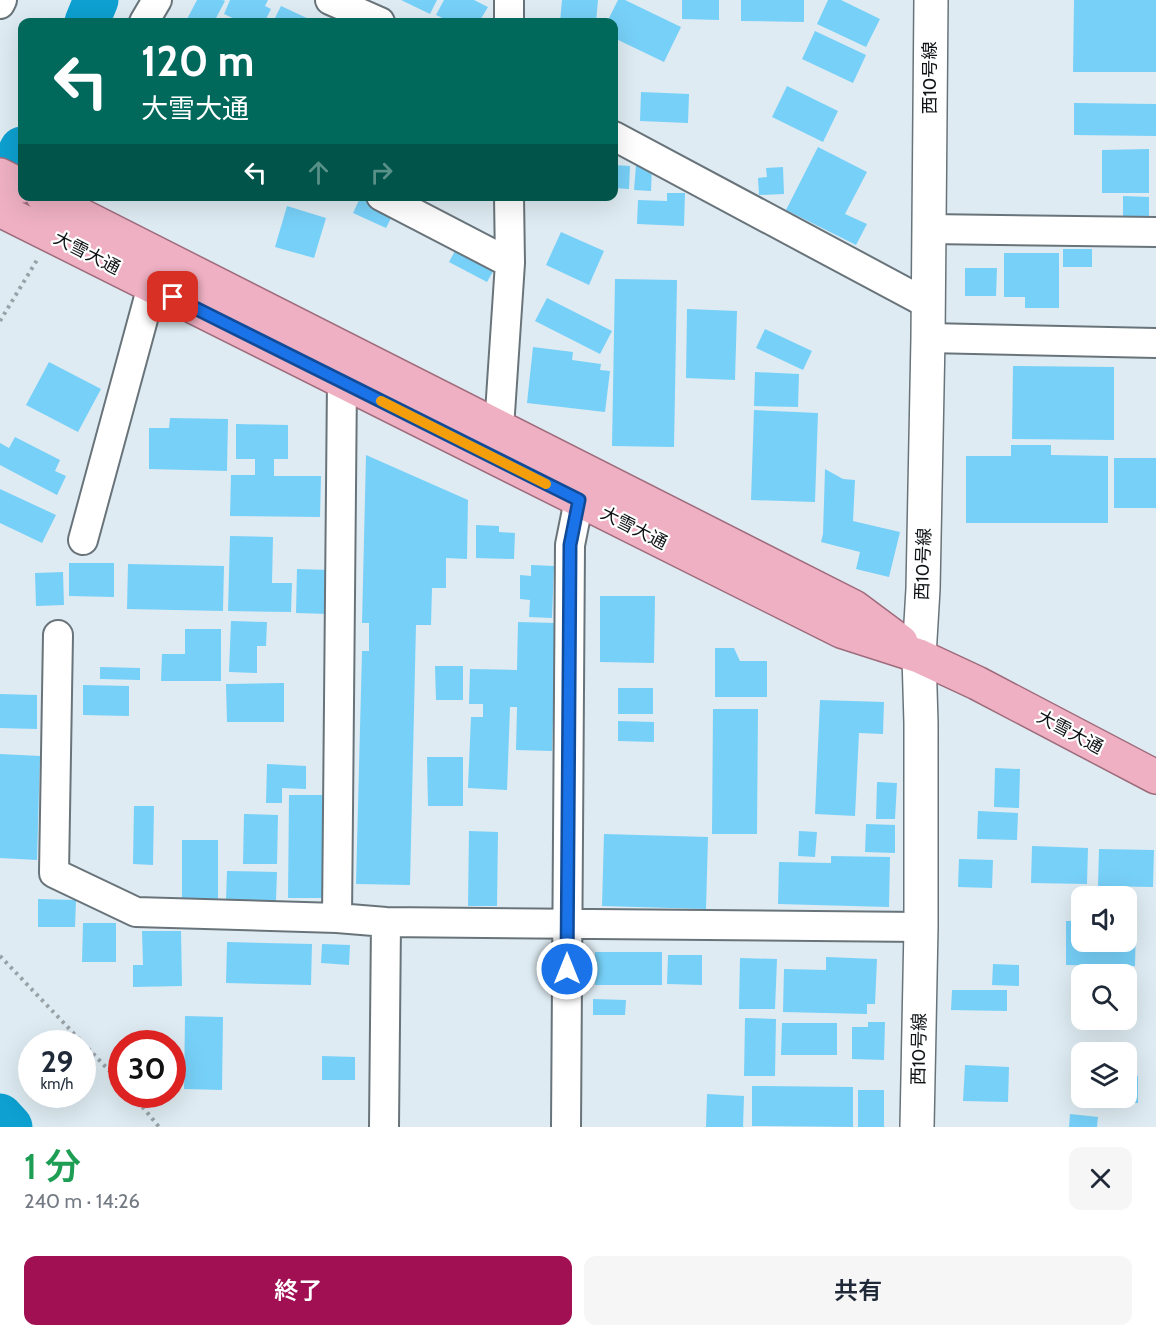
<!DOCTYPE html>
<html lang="ja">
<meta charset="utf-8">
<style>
:root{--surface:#fff;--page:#f6f6f7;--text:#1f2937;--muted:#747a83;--accent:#a21054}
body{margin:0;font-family:Cabin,"Noto Sans JP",sans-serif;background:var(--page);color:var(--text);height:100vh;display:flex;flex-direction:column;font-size:22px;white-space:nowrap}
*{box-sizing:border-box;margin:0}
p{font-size:20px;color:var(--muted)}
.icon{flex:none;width:33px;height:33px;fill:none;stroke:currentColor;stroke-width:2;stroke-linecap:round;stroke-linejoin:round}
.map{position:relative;height:1127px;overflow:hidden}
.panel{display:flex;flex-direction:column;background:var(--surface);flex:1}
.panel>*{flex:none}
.banner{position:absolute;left:18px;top:18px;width:600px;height:183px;border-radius:12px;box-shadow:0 6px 24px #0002;background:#00695c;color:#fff;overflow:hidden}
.fabs{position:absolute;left:1071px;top:886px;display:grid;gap:12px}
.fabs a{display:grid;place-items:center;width:66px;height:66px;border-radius:12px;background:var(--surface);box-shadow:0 6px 24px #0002;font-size:30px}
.speed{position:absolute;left:18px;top:1030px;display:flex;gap:12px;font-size:30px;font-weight:700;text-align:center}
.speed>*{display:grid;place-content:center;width:78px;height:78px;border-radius:50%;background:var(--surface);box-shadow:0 6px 24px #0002;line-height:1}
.speed small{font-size:15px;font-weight:400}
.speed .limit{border:9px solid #d22;background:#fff;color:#111}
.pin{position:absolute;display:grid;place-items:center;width:51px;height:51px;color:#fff;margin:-26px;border-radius:12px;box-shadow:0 3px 9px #0006}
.me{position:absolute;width:66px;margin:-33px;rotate:0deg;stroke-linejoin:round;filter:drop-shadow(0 0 4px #0008)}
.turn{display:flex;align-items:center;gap:21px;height:126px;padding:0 24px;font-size:27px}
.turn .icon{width:78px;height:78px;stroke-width:2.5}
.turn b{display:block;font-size:42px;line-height:51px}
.lanes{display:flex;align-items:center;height:57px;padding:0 24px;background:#0003;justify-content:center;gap:30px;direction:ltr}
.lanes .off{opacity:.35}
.round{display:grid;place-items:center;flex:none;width:63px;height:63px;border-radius:12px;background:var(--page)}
.headline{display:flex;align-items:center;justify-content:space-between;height:102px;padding:0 24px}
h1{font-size:36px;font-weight:600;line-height:45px;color:#1e9e55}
.primary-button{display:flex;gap:12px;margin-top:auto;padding:12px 24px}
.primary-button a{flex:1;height:69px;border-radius:12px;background:var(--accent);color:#fff;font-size:24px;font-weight:600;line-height:69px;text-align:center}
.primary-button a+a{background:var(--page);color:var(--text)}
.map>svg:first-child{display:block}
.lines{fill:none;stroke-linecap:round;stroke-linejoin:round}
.river{stroke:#0da0d0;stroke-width:45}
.building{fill:#77d0f8}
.minor-casing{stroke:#69747a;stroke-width:32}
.tertiary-casing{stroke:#69747a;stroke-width:36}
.trunk-casing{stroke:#9e6c7c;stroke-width:36}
.path{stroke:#98a2a7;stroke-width:4;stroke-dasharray:3 4.5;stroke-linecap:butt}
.minor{stroke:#fff;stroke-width:28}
.tertiary{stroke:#fff;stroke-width:33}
.trunk{stroke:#eeb0c2;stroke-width:33}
.route-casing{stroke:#114b97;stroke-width:15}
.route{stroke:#1a73e8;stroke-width:10}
.slow{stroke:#f59e0b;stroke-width:10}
.labels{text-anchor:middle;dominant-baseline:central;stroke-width:4.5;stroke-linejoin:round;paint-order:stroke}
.street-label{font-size:18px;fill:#101416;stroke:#fff}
</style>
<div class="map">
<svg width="1156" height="1127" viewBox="0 0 1156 1127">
<rect width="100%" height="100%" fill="#deebf2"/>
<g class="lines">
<path class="river" d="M87,22L96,0
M0,191L22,149
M0,1116L10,1127"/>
</g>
<path class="building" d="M197,0H223L225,1L214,22H189L186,21Z
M230,0H268L265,6L271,9L265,21L260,18L258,22H241L224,14Z
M401,0H437L430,14Z
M444,0H474L488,7L479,22H451L436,15Z
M562,0H598L596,22H560Z
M618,0H625L681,27L664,62L614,38V22H607Z
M682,0H719V20L682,19Z
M741,0H804V22L741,21Z
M828,0H841L880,19L866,47L817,24Z
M1074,0H1156V72H1073Z
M281,6L309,19L308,22H273Z
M815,31L866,55L853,83L802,59Z
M787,86L838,111L823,142L772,117Z
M641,92L689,94L688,123L640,121Z
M1074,103L1156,104V136L1074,135Z
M818,147L867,172L845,214L867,224L856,245L786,210Z
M1149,149V193H1102V150Z
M614,165L630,166L629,189L614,188Z
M636,165L652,166L651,191L634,190Z
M783,167L784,194L759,195L758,178L767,177L766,168Z
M667,193H685L684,226L637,224L638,200L667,201Z
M1123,196L1149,197V219H1123Z
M360,198L393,214L386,228L353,213Z
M287,206L326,218L314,258L275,247Z
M561,232L604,251L589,285L546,265Z
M457,247L495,268L487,282L449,262Z
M1063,249H1092V267H1063Z
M1004,253H1059V308H1025V297H1004Z
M965,268H997L996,296H965Z
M615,279L677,280L674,447L612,446Z
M547,298L612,331L600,354L535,321Z
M687,309L737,311L735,380L686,378Z
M765,329L812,351L803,370L756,348Z
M533,347L573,352L572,360L601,364L600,370L610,371L605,412L527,403Z
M49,362L101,389L78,432L26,405Z
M1013,366L1114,367V440L1012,439Z
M755,372L799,374L798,407L754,406Z
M754,410L818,413L815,502L751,500Z
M170,418L228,419L227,471L149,469V428H169Z
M236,424L288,425V459H274V476H321L320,517L230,516L231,475H255V459H236Z
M15,437L60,460L55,471L66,476L57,495L0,465V443L9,448Z
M1011,445H1051V455L1108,456V523H966V456H1011Z
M366,455L468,500L467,559L446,558V588H432L431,625H416L410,885L356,884L362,651H369V623H362Z
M1114,458H1156V508H1114Z
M825,469L843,479L855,480L853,521L900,532L889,577L856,569L860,552L821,542L823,534Z
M0,489L56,515L42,543L0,523Z
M476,525L499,526V532L515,533L514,559L476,558Z
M230,536L273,537L272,583H292L291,612L228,611Z
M69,563H114V597L69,596Z
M128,564L224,566L223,611L127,609Z
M531,565L554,566L552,618L529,617L530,600L520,599V575L531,576Z
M297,569L330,570L329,614L296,613Z
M63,572L64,605L36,606L35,573Z
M600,596H655L654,663L600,662Z
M231,621L267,622L266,646H257V673L229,672Z
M518,622L556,623L552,751L516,750L517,707H510L507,790L468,788L471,717H483V704H469L470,669L517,670Z
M185,629H221V681H161L162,654H185Z
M715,648H734L740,661H767V697H715Z
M435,666H463V700H436Z
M100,667L140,668V680L100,679Z
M284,683V722H227L226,684Z
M83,685L129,686V716L83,715Z
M618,688H653V714H618Z
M0,694L37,695V729L0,728Z
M820,700L884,702L883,734L859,733L855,816L815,814Z
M713,709H758L757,834H712Z
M618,721L654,722V742L618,741Z
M0,754L40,756L37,860L0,858Z
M427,757H463V806H428Z
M267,764L306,766V789L282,788V803H266Z
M995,768L1020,769L1019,808L994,807Z
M877,782L897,783L895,819H876Z
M289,795H325L324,898H288Z
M134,806H154L153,865L133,864Z
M978,811L1018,813L1017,840L977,839Z
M244,814L278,815L277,864H243Z
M866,824L895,825V853L865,852Z
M469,831L498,832L497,906H468Z
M799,831L817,832L815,857L798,856Z
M604,834L708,837L706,909L602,906Z
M182,840H218V899H182Z
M1032,846L1088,848L1087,884L1031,883Z
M1099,849L1154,850L1153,887L1098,886Z
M831,856L890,857L889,907L778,904L779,862L831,863Z
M959,859L993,860L992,888L958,887Z
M227,871L277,872L276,901L226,900Z
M38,899L76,900L75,927H38Z
M1066,921H1082V942H1126V922H1136L1135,966L1066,965Z
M83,923H116V962H82Z
M142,931H181L182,986L133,987V965H143Z
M227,942L312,944L311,985L226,983Z
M322,944L350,945L349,965L321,963Z
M595,952H662V985H595Z
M668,955H702V985L667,984Z
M826,957L877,959L875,1004H867V1014L783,1012L784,969L826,970Z
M740,958L777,959L775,1009H739Z
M993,964L1019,965V986L992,985Z
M952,990H1007V1011L951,1010Z
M593,999L626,1000L625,1015H593Z
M185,1016L223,1017L222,1090L184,1089Z
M745,1018L776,1019L775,1076H744Z
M868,1022H885L884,1060L852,1059V1027H868Z
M782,1023H837V1055H781Z
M322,1056L355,1057V1080H322Z
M965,1065L1009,1067L1008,1102L963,1101Z
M1126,1075L1138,1076V1103L1093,1102V1098H1126Z
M752,1086L853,1087V1127L752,1126Z
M858,1090H884V1127H858Z
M707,1094L744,1096L743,1127H706Z
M1070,1114L1098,1117L1097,1127H1069Z"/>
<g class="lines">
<g class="minor-casing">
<path id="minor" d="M330,0L380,22
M0,4L2,0
M144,22L157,0
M509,22V0
M614,136L928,304
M381,196L510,263
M929,229L1156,232
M928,338L1156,343
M499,428L510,263L509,196
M83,540L152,286
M58,635L54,873L136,912L337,918L386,922L921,927
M337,918L342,381
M384,1127L386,922
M566,1127L570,545L579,500"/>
</g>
<g class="tertiary-casing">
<path id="tertiary" d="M917,1127L921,927V723L919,656L923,589L928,338L931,0"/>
</g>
<g class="trunk-casing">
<path id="trunk" d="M0,175L22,186
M43,196L854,607L901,642
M0,210L841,631L919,656L977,683L1156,777"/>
</g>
<path class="path" d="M0,321L37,260
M0,956L122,1084
M133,1095L159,1127"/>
<use href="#minor" class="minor"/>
<use href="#tertiary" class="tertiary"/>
<use href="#trunk" class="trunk"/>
</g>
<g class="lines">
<g class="route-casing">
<path id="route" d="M173,297L579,500L570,545L567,969"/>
</g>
<use href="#route" class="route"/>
<path class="slow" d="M381,401L546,484"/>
</g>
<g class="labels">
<g class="street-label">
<text transform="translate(930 78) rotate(-90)">西10号線</text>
<text transform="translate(87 253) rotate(27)">大雪大通</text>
<text transform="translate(634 528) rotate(27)">大雪大通</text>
<text transform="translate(923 564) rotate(-88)">西10号線</text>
<text transform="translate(1070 732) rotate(28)">大雪大通</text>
<text transform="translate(919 1049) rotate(-89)">西10号線</text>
</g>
</g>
</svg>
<div class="fabs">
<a><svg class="icon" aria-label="sound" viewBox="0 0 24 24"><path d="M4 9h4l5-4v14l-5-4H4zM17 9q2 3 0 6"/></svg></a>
<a><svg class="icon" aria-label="search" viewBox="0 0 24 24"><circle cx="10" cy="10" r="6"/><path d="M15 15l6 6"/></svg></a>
<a><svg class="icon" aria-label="layers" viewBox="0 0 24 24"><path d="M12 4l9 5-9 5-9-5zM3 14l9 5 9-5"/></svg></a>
</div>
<div class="speed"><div>29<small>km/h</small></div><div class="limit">30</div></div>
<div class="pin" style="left:173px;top:297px;background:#d93025"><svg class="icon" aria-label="arrive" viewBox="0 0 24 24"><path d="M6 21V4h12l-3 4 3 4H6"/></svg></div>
<svg class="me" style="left:567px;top:969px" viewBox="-20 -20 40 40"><circle r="17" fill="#1a73e8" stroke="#fff" stroke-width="3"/><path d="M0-11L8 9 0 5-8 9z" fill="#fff"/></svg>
<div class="banner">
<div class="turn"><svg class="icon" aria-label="left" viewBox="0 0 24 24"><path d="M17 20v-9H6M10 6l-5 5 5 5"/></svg><div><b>120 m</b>大雪大通</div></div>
<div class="lanes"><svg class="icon" aria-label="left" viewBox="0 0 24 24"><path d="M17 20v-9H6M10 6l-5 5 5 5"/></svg><svg class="icon off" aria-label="ahead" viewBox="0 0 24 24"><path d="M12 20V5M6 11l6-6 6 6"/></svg><svg class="icon off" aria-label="right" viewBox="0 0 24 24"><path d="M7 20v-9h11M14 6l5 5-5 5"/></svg></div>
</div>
</div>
<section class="panel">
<div class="headline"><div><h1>1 分</h1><p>240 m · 14:26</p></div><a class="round"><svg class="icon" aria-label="close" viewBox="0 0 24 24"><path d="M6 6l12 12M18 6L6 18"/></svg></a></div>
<div class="primary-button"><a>終了</a><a>共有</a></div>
</section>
